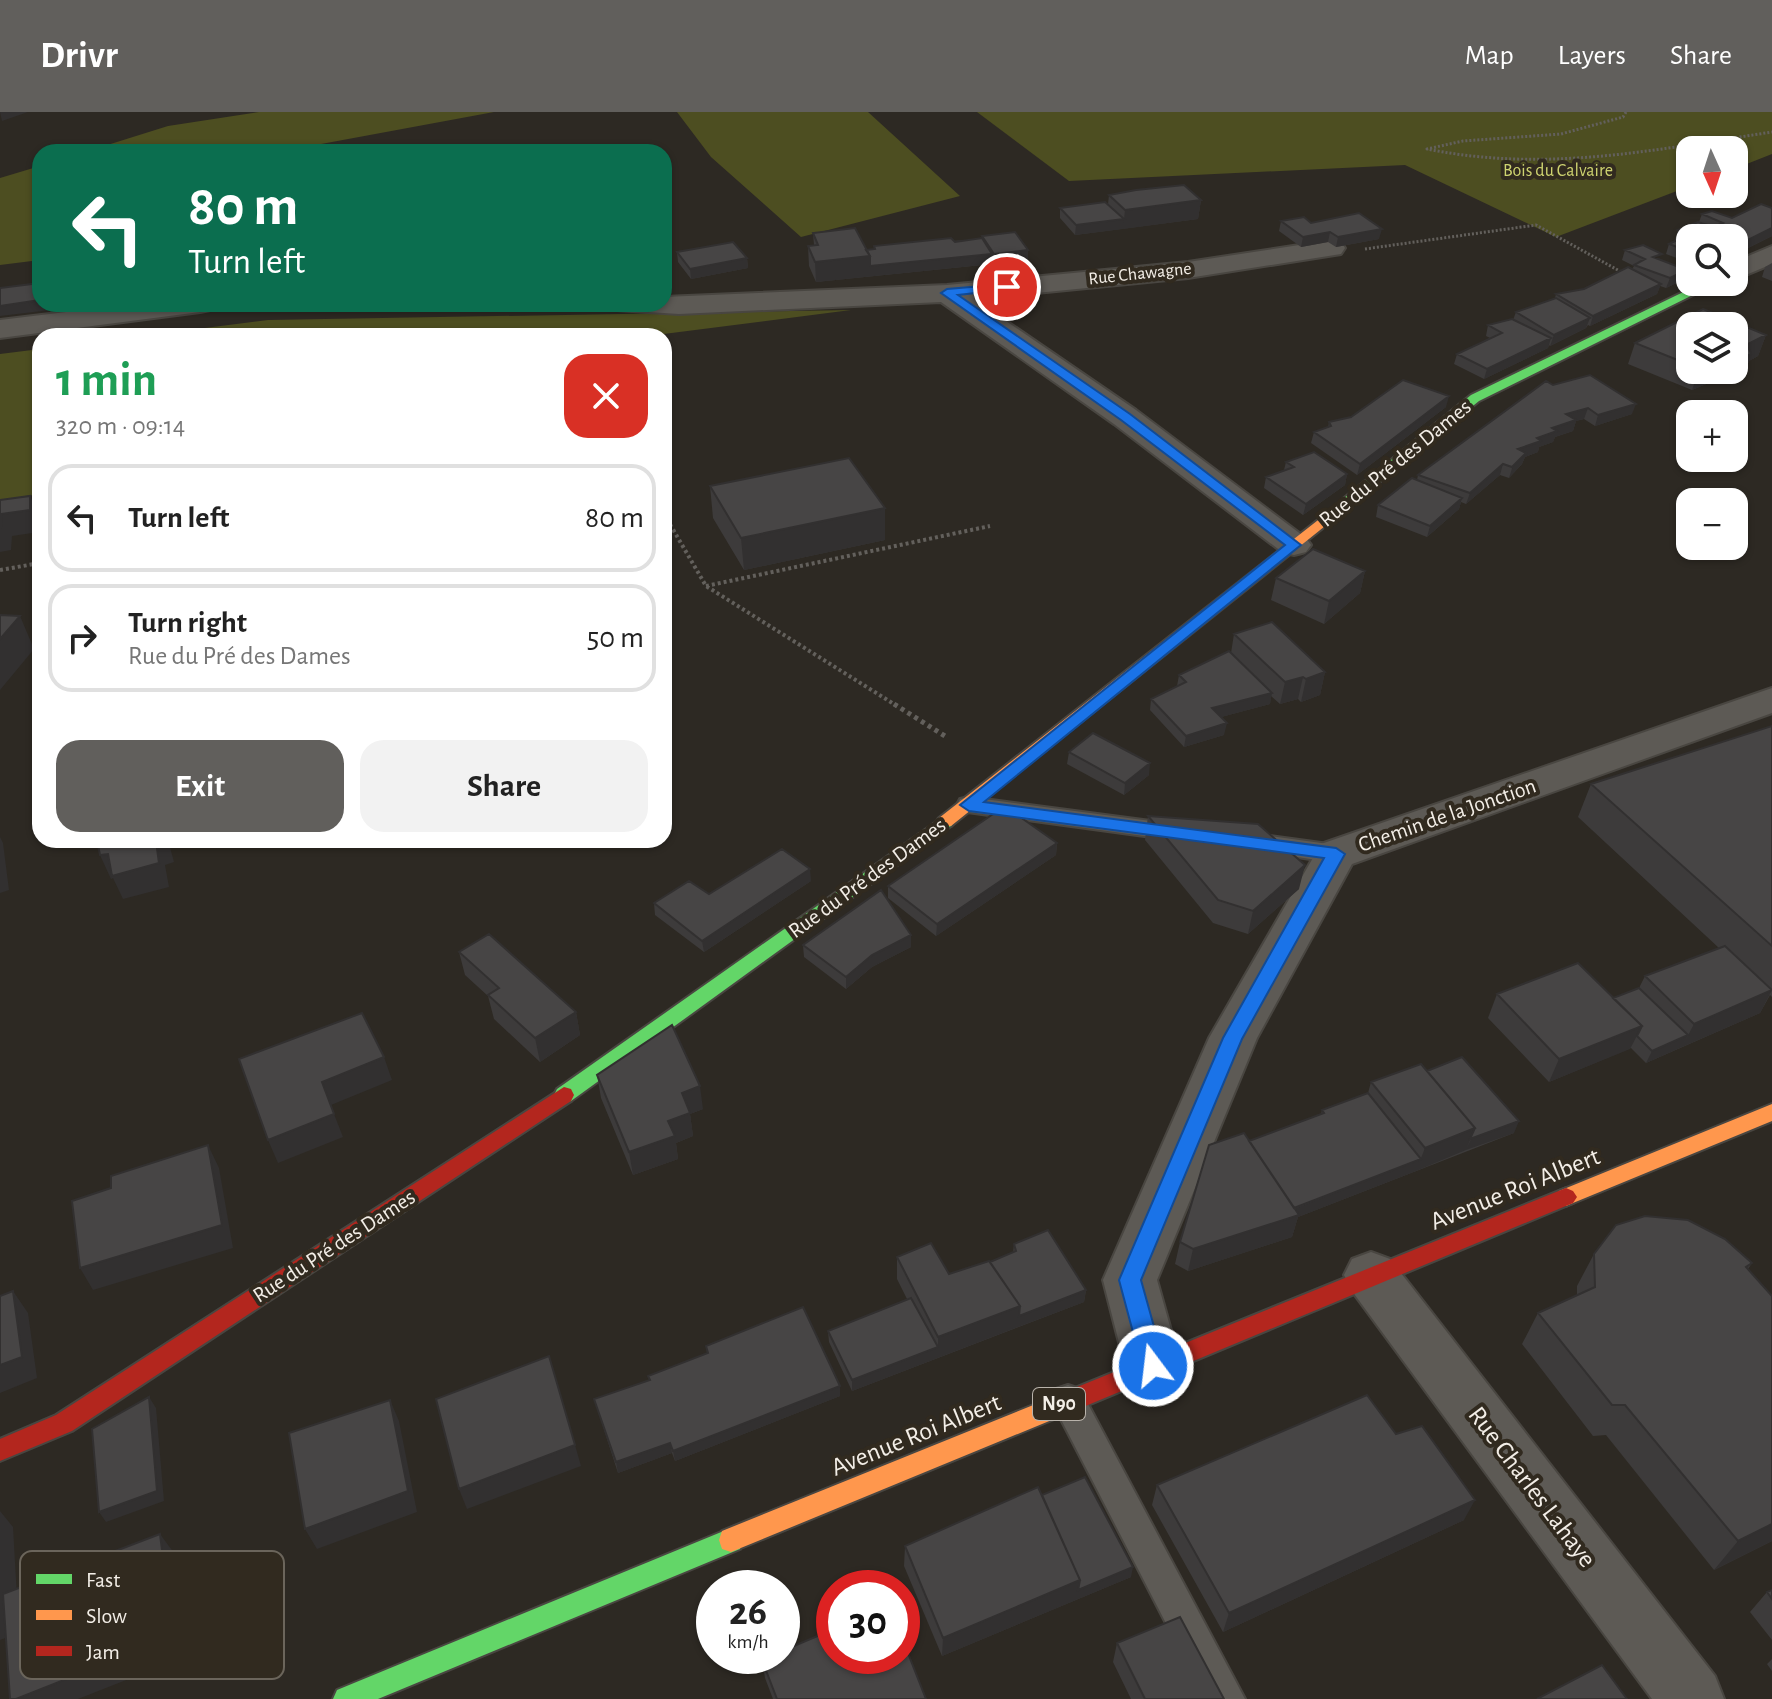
<!DOCTYPE html>
<meta charset="utf-8">
<style>
:root{--surface:#fff;--page:#f2f2f2;--text:#222;--muted:#767676;--line:#e0e0e0;--accent:#615f5c}
body{margin:0;font-family:"Alegreya Sans",sans-serif;background:var(--page);color:var(--text);height:100vh;display:flex;flex-direction:column;font-size:30px;white-space:nowrap}
*{box-sizing:border-box;margin:0}
p{font-size:26px;color:var(--muted)}
.icon{flex:none;width:44px;height:44px;fill:none;stroke:currentColor;stroke-width:2;stroke-linecap:round;stroke-linejoin:round}
.map{position:relative;flex:1;overflow:hidden}
.panel{position:absolute;left:32px;top:216px;width:640px;height:520px;display:flex;flex-direction:column;background:var(--surface);border-radius:24px;box-shadow:0 2px 6px #0004}
.panel>*{flex:none}
.top-card{position:absolute;left:32px;top:32px;width:640px;height:168px;border-radius:24px;box-shadow:0 2px 6px #0004;background:#0b6e4f;color:#fff;overflow:hidden}
.needle{width:52px;rotate:177deg}
.fabs{position:absolute;left:1676px;top:24px;display:grid;gap:16px}
.fabs a{display:grid;place-items:center;width:72px;height:72px;border-radius:16px;background:var(--surface);box-shadow:0 2px 6px #0004;font-size:40px}
.speed{position:absolute;left:696px;top:1458px;display:flex;gap:16px;font-size:40px;font-weight:700;text-align:center}
.speed>*{display:grid;place-content:center;width:104px;height:104px;border-radius:50%;background:var(--surface);box-shadow:0 2px 6px #0004;line-height:1}
.speed small{font-size:20px;font-weight:400}
.speed .limit{border:12px solid #d22;background:#fff;color:#111}
.pin{position:absolute;display:grid;place-items:center;width:68px;height:68px;color:#fff;margin:-34px;border:4px solid #fff;border-radius:50%;box-shadow:0 2px 8px #0007}
.me{position:absolute;width:88px;margin:-44px;rotate:345deg;stroke-linejoin:round;filter:drop-shadow(0 0 6px #0008)}
.turn{display:flex;align-items:center;gap:28px;height:168px;padding:0 24px;font-size:36px}
.turn .icon{width:104px;height:104px;stroke-width:2.5}
.turn b{display:block;font-size:56px;line-height:68px}
.round{display:grid;place-items:center;flex:none;width:84px;height:84px;border-radius:24px;background:var(--page)}
.head{display:flex;align-items:center;justify-content:space-between;height:136px;padding:0 24px}
h1{font-size:48px;font-weight:700;line-height:60px;color:#1e9e55}
.primary-button{display:flex;gap:16px;margin-top:auto;padding:16px 24px}
.primary-button a{flex:1;height:92px;border-radius:24px;background:var(--accent);color:#fff;font-size:32px;font-weight:700;line-height:92px;text-align:center}
.primary-button a+a{background:var(--page);color:var(--text)}
ul{padding:0;list-style:none}
li{display:flex;align-items:center;gap:24px;height:108px;margin:0 16px 12px;padding:0 8px;border:4px solid var(--line);border-radius:24px}
li div{flex:1}
li b{display:block;font-size:30px}
li em{font-style:normal}
header{display:flex;align-items:center;gap:48px;box-sizing:border-box;height:112px;padding:0 40px;background:var(--accent);color:#fff}
header strong{font-size:38px}
nav{display:flex;gap:44px;margin-inline-start:auto;font-size:28px}
.map>svg:first-child{display:block}
.green{fill:#4d4e21}
.lines{fill:none;stroke-linecap:round;stroke-linejoin:round}
.lane-casing{stroke:#494641;stroke-width:4}
.street-casing{stroke:#494641;stroke-width:4}
.fast-casing{stroke:#494641;stroke-width:4}
.slow-casing{stroke:#494641;stroke-width:4}
.jam-casing{stroke:#494641;stroke-width:4}
.path-far2{stroke:#63605c;stroke-width:3;stroke-dasharray:2 2;stroke-linecap:butt}
.path-far1{stroke:#63605c;stroke-width:4;stroke-dasharray:3 3;stroke-linecap:butt}
.path{stroke:#63605c;stroke-width:5;stroke-dasharray:4 4;stroke-linecap:butt}
.lane{fill:#5d5a55;fill-rule:evenodd}
.street{fill:#5d5a55;fill-rule:evenodd}
.fast{fill:#63d668;fill-rule:evenodd}
.slow{fill:#ff974d;fill-rule:evenodd}
.jam{fill:#b3261e;fill-rule:evenodd}
.wall{fill:#3d3b3b;fill-rule:evenodd}
.shaded-wall{fill:#323030}
.building{fill:#474545;stroke:#323030;stroke-width:2}
.route{fill:#1a73e8;stroke:#114b97;stroke-width:2}
.labels{text-anchor:middle;dominant-baseline:central;stroke-width:8;stroke-linejoin:round;paint-order:stroke}
.far-park-label{font-size:18px;fill:#ced370;stroke:#312a1f}
.far-street-label{font-size:18px;fill:#f3eee7;stroke:#312a1f}
.shield{fill:#312a1f;stroke:#b9b3ab;stroke-width:2}
.shield-label{font-size:20px;font-weight:bold;fill:#f3eee7}
.street-label{font-size:22px;fill:#f3eee7;stroke:#312a1f}
.near-street-label{font-size:26px;fill:#f3eee7;stroke:#312a1f}
.key{fill:#312a1f;stroke:#6b655b;stroke-width:2}
.key-label{font-size:22px;fill:#f3eee7}
</style>
<header>
<strong>Drivr</strong>
<nav><a>Map</a><a>Layers</a><a>Share</a></nav>
</header>
<div class="map">
<svg width="1772" height="1587" viewBox="0 0 1772 1587">
<rect width="100%" height="100%" fill="#2d2923"/>
<path class="green" d="M259,0H494L305,35L302,40H85L168,14Z
M677,0H868L960,84L801,125L711,45Z
M977,0H1772V42L1734,57V38H1690V74L1556,125L1405,53L1069,69Z
M40,54V148L0,153V66Z
M851,198L648,224H142L268,208Z
M40,237V382L0,388V242Z"/>
<g class="lines">
<g class="lane-casing">
<path id="lane" d="M969,685L1181,713L1190,715L1193,721L1190,727L1181,729L960,699L957,693L960,687Z
M1248,721L1336,733L1345,736L1349,742L1345,748L1336,751L1239,736L1235,730L1239,724Z
M1068,1273L1080,1277L1245,1587H1205L1051,1288L1056,1277Z"/>
</g>
<g class="street-casing">
<path id="street" d="M1332,128L1341,130L1345,136L1341,142L1188,166L974,187L1136,298L1306,426L1311,433L1306,440L1294,443L1282,440L1114,312L941,190L679,202L617,198L613,192H664V185L947,173L1188,150Z
M1772,134V152L1734,168V150Z
M132,192H214L210,198L200,200L0,226V208Z
M1772,576V601L1352,752L1257,926L1157,1168L1181,1254L1173,1272L1153,1279L1133,1272L1125,1254L1103,1168L1209,926L1321,732Z
M1371,1140L1390,1147L1715,1564L1724,1587H1652L1352,1179L1344,1163L1352,1147Z"/>
</g>
<g class="fast-casing">
<path id="fast" d="M1704,170H1719L1479,289L1355,390L1350,391L1343,387L1471,283Z
M945,704L954,710L951,714L571,989L564,991L557,989L554,983L557,977Z
M731,1416L740,1419L743,1428L740,1437L378,1587H333L337,1578Z"/>
</g>
<g class="slow-casing">
<path id="slow" d="M1350,383L1355,384V390L951,714H939L936,710L939,706Z
M1772,992V1009L1573,1091L1566,1094L1559,1091L1555,1085L1559,1079Z
M1068,1279L1076,1282L1080,1290L1076,1298L731,1440L722,1437L719,1428L722,1419Z"/>
</g>
<g class="jam-casing">
<path id="jam" d="M564,975L571,977L574,983L571,989L72,1319L0,1349V1327L56,1303Z
M1566,1076L1573,1079L1577,1085L1573,1091L1076,1298L1068,1301L1060,1298L1056,1290L1060,1282Z"/>
</g>
<path class="path-far2" d="M1626,0L1623,5L1561,22L1463,29L1427,37C1546,61 1654,38 1772,20
M1365,137L1536,113L1625,162
M554,224L601,219"/>
<path class="path-far1" d="M664,402L706,474L897,594
M0,458L40,451
M706,474L990,414"/>
<path class="path" d="M894,592L945,624"/>
<use href="#lane" class="lane"/>
<use href="#street" class="street"/>
<use href="#fast" class="fast"/>
<use href="#slow" class="slow"/>
<use href="#jam" class="jam"/>
</g>
<path class="wall" d="M1109,83L1201,88L1198,107L1075,123L1060,106V96L1108,92Z
M1772,96V124L1734,143V126H1690V151L1666,142L1669,132L1676,128H1675L1678,118L1699,110L1702,102L1732,106Z
M1281,109L1311,111L1379,127L1336,135L1328,130L1301,135L1279,119Z
M813,121L866,138L874,137V134L982,127V124L1028,148L994,152L992,149V152L816,170L809,154L808,134L814,133Z
M1625,138L1660,148L1683,168L1666,176L1660,174L1657,182L1590,214L1588,213L1586,216L1550,234L1549,233L1548,236L1484,267L1454,252L1457,242L1490,226L1486,224L1488,213L1513,208L1516,200L1555,186L1556,182L1584,177L1632,157L1634,154L1622,148Z
M677,140L747,146L748,156L691,167L678,150Z
M1772,151V169L1762,165L1765,155Z
M1703,197L1766,223L1758,244L1749,249L1743,263L1735,267H1718L1692,278L1628,252L1635,231ZM1690,214H1734V258H1690Z
M1553,273L1632,302L1595,314L1584,307L1576,309L1573,319L1555,325L1553,330L1539,335L1538,340L1525,345L1522,352L1509,366L1500,363L1466,392L1461,390L1459,397L1427,425L1376,405L1378,393L1417,368L1418,363Z
M1446,295L1357,363L1311,331L1314,320L1328,316L1329,310Z
M1286,350L1347,362L1345,373L1303,403L1264,376L1266,365L1284,358Z
M710,374L885,396V428L744,458L713,406Z
M1365,459L1360,481L1324,512L1271,488L1276,466Z
M1234,522L1325,560L1320,583L1301,590L1298,587L1280,592L1271,584L1270,592L1221,605L1224,623L1184,635L1150,598L1151,587L1177,574L1179,563L1231,541Z
M1772,614V885L1770,883L1760,901L1646,951L1631,936L1549,970L1488,906L1497,882L1613,886L1639,876L1645,864L1719,836L1578,705L1591,672Z
M1069,640L1149,663L1124,683L1067,652Z
M1148,704L1299,777L1248,822L1213,811L1145,728Z
M1057,731L1056,743L936,824L888,786V774Z
M811,769L704,840L655,803L654,791L709,782Z
M911,823V835L872,855L846,877L804,845L803,833Z
M459,840L576,900L580,923L540,950L494,907L488,884L465,863Z
M1427,959L1514,1021L1298,1105L1292,1125L1188,1159L1175,1152L1180,1130L1249,1029L1321,1002L1322,998L1368,981L1371,970Z
M597,963L703,997L690,1002L693,1024L676,1031L678,1047L633,1063L601,986Z
M1014,1132L1086,1178L1084,1190L852,1279L829,1230L828,1219L907,1187L897,1167V1145L949,1162L990,1150L1013,1141Z
M1594,1142L1752,1151L1748,1157L1772,1184V1429L1714,1458L1606,1323L1593,1324L1522,1232L1538,1201L1577,1183V1174Z
M706,1234L840,1284L675,1349L672,1341L618,1361L594,1287L649,1268L707,1241Z
M1396,1322L1464,1408L1223,1520L1152,1393L1157,1373Z
M1042,1383L1131,1465L942,1544L904,1454L905,1434Z
M1772,1478V1528L1750,1500L1767,1480Z
M1117,1531L1224,1587H1131L1113,1550Z
M1772,1547V1559L1767,1552Z
M762,1548L926,1587H773L765,1566Z"/>
<path class="shaded-wall" d="M0,0H28L2,9Z
M1201,88L1198,107L1123,117L1125,98Z
M1124,107L1123,117L1075,123L1076,113Z
M1772,116V124L1734,143V135Z
M1382,117L1379,127L1336,135L1338,125Z
M1330,120L1328,130L1301,135L1303,125Z
M1028,138V148L994,152V142Z
M992,142V152L816,170L815,150L870,144Z
M747,146L748,156L691,167L690,157Z
M1687,158L1683,168L1666,176L1670,166Z
M1661,172L1657,182L1590,214L1593,204Z
M40,188V192H59V197L0,204V194Z
M1590,206L1586,216L1550,234L1554,223Z
M1766,223L1758,244L1749,249L1743,263L1735,267L1743,246L1742,235Z
M1551,226L1548,236L1484,267L1487,257Z
M1699,258H1721L1718,267L1692,278Z
M1449,284L1446,295L1357,363L1360,352Z
M1636,292L1632,302L1595,314L1598,303Z
M1588,296L1584,307L1576,309L1573,319L1555,325L1553,330L1539,335L1538,340L1525,345L1522,352L1509,366L1518,337L1537,326L1566,302Z
M1503,352L1500,363L1466,392L1470,381Z
M1347,362L1345,373L1303,403L1306,392Z
M30,384L40,406L39,420L12,424L11,438L0,440V416L2,402Z
M1462,386L1459,397L1427,425L1430,414Z
M885,396V428L744,458L741,426Z
M1365,459L1360,481L1324,512L1329,489Z
M20,504L34,537L0,578V527Z
M1325,560L1320,583L1301,590L1306,567Z
M1303,565L1298,587L1280,592L1285,570Z
M1272,581L1270,592L1210,608L1212,596Z
M1227,611L1224,623L1184,635L1186,624Z
M1150,651L1149,663L1124,683L1125,671Z
M0,725L3,731L9,778L0,781Z
M160,728H168L174,750L165,753L169,775L123,787L113,766L111,767L100,743Z
M1057,731L1056,743L936,824L937,812Z
M1305,753L1299,777L1248,822L1253,799Z
M810,757L811,769L704,840L702,829Z
M911,823V835L872,855L846,877V865L872,843Z
M1772,878L1760,901L1682,935L1694,912Z
M576,900L580,923L540,950L535,926Z
M1642,914L1630,937L1549,970L1559,947Z
M1688,923L1682,935L1646,951L1652,939Z
M384,945L392,968L331,993L322,970Z
M700,974L703,997L690,1002L693,1024L676,1031L678,1047L633,1063L629,1040L668,1009L682,981Z
M334,1002L343,1025L278,1051L268,1028Z
M1519,1009L1514,1021L1466,1038L1471,1027Z
M1475,1016L1466,1038L1416,1059L1425,1036Z
M208,1033L219,1056L233,1136L93,1178L80,1156Z
M1421,1047L1416,1059L1298,1105L1292,1125L1188,1159L1193,1137Z
M1086,1178L1084,1190L1018,1215L1019,1204Z
M13,1179L28,1201L37,1266L0,1281V1253Z
M1020,1194L1018,1215L852,1279V1268L938,1235V1225Z
M840,1274V1284L675,1349L673,1339Z
M149,1285L156,1296L164,1389L106,1410L99,1400Z
M390,1288L399,1309L417,1400L317,1437L305,1417Z
M670,1331L672,1341L618,1361L616,1350Z
M575,1333L581,1354L467,1397L459,1377Z
M1475,1388L1464,1408L1223,1520L1229,1501Z
M0,1399L13,1415L19,1521L0,1528Z
M1772,1412V1429L1714,1458L1738,1429Z
M160,1422L174,1441L187,1544L78,1587H16Z
M1133,1455L1131,1465L942,1544L943,1526L1080,1468Z"/>
<path class="building" d="M1184,73L1201,88L1125,98L1109,83L1136,78Z
M1105,90L1124,107L1076,113L1060,96Z
M1761,92L1772,96V116L1734,135V126H1690V140L1669,132L1690,122L1678,118L1698,110L1714,115L1723,111L1702,102L1712,99L1732,106Z
M1359,101L1382,117L1338,125L1330,120L1303,125L1281,109L1304,105L1311,111Z
M855,116L870,144L815,150L808,134L818,133L813,121Z
M1015,120L1028,138L994,142L982,124Z
M951,126L955,130L982,126L992,142L870,154V144L866,138L875,137L874,134Z
M733,130L747,146L690,157L677,140Z
M1643,133L1662,142L1653,145L1687,158L1670,166L1634,153L1645,147L1625,138Z
M1628,155L1661,172L1593,204L1556,182L1584,177Z
M40,171V188L0,194V176Z
M1556,186L1590,206L1554,223L1516,200Z
M1703,197L1766,223L1742,235L1749,237L1751,242L1743,246H1734V214H1690V253L1635,231Z
M1512,207L1551,226L1487,257L1457,242L1502,221L1488,213Z
M1590,263L1636,292L1598,303L1588,296L1566,302L1576,308L1552,316L1557,319L1537,326L1541,329L1518,337L1526,341L1512,355L1503,352L1470,381L1418,363L1546,269L1553,273Z
M1403,268L1449,284L1360,352L1314,320L1331,314L1329,310L1351,305Z
M1314,340L1347,362L1306,392L1266,365L1294,355L1286,350Z
M849,346L885,396L741,426L710,374Z
M1412,366L1462,386L1430,414L1378,393Z
M30,384V398L2,402L1,416H0V388Z
M1313,437L1365,459L1329,489L1276,466Z
M0,503L20,504L0,527Z
M1272,510L1325,560L1306,567L1303,565L1285,570L1234,522Z
M1229,539L1272,581L1212,596L1227,611L1186,624L1151,587L1186,570L1179,563Z
M1772,614V834L1591,672Z
M1093,621L1150,651L1125,671L1069,640Z
M1009,697L1057,731L937,812L888,774L999,698Z
M1148,704L1258,712L1305,753L1253,799L1218,788Z
M97,728H160L156,729L159,751L112,764L108,742L100,743Z
M782,737L810,757L702,829L654,791L689,769L709,782Z
M881,778L911,823L872,843L846,865L803,833Z
M489,822L576,900L535,926L488,883L499,876L459,840Z
M1725,834L1772,878L1694,912L1645,864Z
M1578,851L1642,914L1559,947L1497,882Z
M1639,876L1688,923L1652,939L1637,924L1642,914L1613,886Z
M362,901L384,945L322,970L334,1002L268,1028L239,947Z
M672,913L700,974L682,981L690,1001L668,1009L675,1024L629,1040L597,963Z
M1462,945L1519,1009L1470,1027L1475,1016L1427,959Z
M1421,952L1475,1016L1425,1036L1371,970Z
M1368,981L1421,1047L1294,1096L1249,1029L1324,1001L1322,998Z
M1244,1021L1299,1103L1193,1137L1180,1130L1209,1033Z
M208,1033L222,1113L80,1156L72,1089L111,1076V1064Z
M1645,1104L1688,1108L1725,1127L1752,1151L1746,1155L1772,1184V1412L1738,1429L1625,1293H1612L1538,1201L1595,1175L1594,1142L1616,1113Z
M1048,1118L1086,1178L1019,1204L1020,1194L990,1150L1016,1139L1014,1132Z
M931,1131L949,1162L989,1149L1020,1194L938,1225L897,1145Z
M13,1179L22,1245L0,1253V1184Z
M911,1186L938,1235L852,1268L828,1219Z
M803,1195L840,1274L673,1339L670,1331L616,1350L594,1287L650,1268L648,1264L708,1241L706,1234Z
M549,1244L575,1333L459,1377L436,1287Z
M1367,1283L1396,1322L1422,1314L1475,1388L1229,1501L1157,1373Z
M149,1285L157,1379L99,1400L92,1317Z
M390,1288L408,1379L305,1417L289,1321Z
M1085,1365L1133,1455L1078,1478L1080,1468L1042,1383Z
M1038,1375L1080,1468L943,1526L905,1434Z
M160,1422L173,1525L16,1587H10L3,1482Z
M1772,1478V1487L1767,1480Z
M1180,1505L1224,1587H1145L1117,1531Z
M834,1517V1544H902V1526L926,1587H777L762,1548L771,1544H782V1539Z
M1602,1553L1627,1587H1537Z"/>
<path class="route" d="M1007,172L1013,175L1011,177L958,183L1130,302L1301,433L984,690L1336,736L1345,742L1242,927L1141,1168L1165,1254L1161,1261L1153,1264L1145,1261L1142,1254L1119,1168L1223,926L1324,746L969,699L960,693L1285,433L1121,308L941,181L947,177Z"/>
<g class="labels">
<g class="far-park-label">
<text x="1558" y="59">Bois du Calvaire</text>
</g>
<g class="far-street-label">
<text transform="translate(1140 162) rotate(-6)">Rue Chawagne</text>
</g>
<rect class="shield" x="1033" y="1276" width="52" height="32" rx="6"/>
<g class="shield-label">
<text x="1059" y="1292">N90</text>
</g>
<g class="street-label">
<text transform="translate(1395 351) rotate(-39)">Rue du Pré des Dames</text>
<text transform="translate(1447 703) rotate(-19)">Chemin de la Jonction</text>
<text transform="translate(867 766) rotate(-36)">Rue du Pré des Dames</text>
<text transform="translate(334 1134) rotate(-33)">Rue du Pré des Dames</text>
</g>
<g class="near-street-label">
<text transform="translate(1515 1077) rotate(-22)">Avenue Roi Albert</text>
<text transform="translate(916 1323) rotate(-22)">Avenue Roi Albert</text>
<text transform="translate(1532 1375) rotate(53)">Rue Charles Lahaye</text>
</g>
</g>
<rect x="20" y="1439" width="264" height="128" rx="12" class="key"/>
<rect x="36" y="1462" width="36" height="10" fill="#63d668"/>
<rect x="36" y="1498" width="36" height="10" fill="#ff974d"/>
<rect x="36" y="1534" width="36" height="10" fill="#b3261e"/>
<g class="key-label">
<text x="86" y="1475">Fast</text>
<text x="86" y="1511">Slow</text>
<text x="86" y="1547">Jam</text>
</g>
</svg>
<div class="fabs">
<a><svg class="needle" viewBox="-14 -14 28 28"><path d="M0-13l5 13h-10z" fill="#e53935"/><path d="M0 13l5-13h-10z" fill="#767676"/></svg></a>
<a><svg class="icon" aria-label="search" viewBox="0 0 24 24"><circle cx="10" cy="10" r="6"/><path d="M15 15l6 6"/></svg></a>
<a><svg class="icon" aria-label="layers" viewBox="0 0 24 24"><path d="M12 4l9 5-9 5-9-5zM3 14l9 5 9-5"/></svg></a>
<a>+</a>
<a>−</a>
</div>
<div class="speed"><div>26<small>km/h</small></div><div class="limit">30</div></div>
<div class="pin" style="left:1007px;top:175px;background:#d93025"><svg class="icon" aria-label="arrive" viewBox="0 0 24 24"><path d="M6 21V4h12l-3 4 3 4H6"/></svg></div>
<svg class="me" style="left:1153px;top:1254px" viewBox="-20 -20 40 40"><circle r="17" fill="#1a73e8" stroke="#fff" stroke-width="3"/><path d="M0-11L8 9 0 5-8 9z" fill="#fff"/></svg>
<div class="top-card">
<div class="turn"><svg class="icon" aria-label="left" viewBox="0 0 24 24"><path d="M17 20v-9H6M10 6l-5 5 5 5"/></svg><div><b>80 m</b>Turn left</div></div>
</div>
<section class="panel">
<div class="head"><div><h1>1 min</h1><p>320 m · 09:14</p></div><a class="round" style="background:#d93025;color:#fff"><svg class="icon" aria-label="close" viewBox="0 0 24 24"><path d="M6 6l12 12M18 6L6 18"/></svg></a></div>
<ul>
<li><svg class="icon" aria-label="left" viewBox="0 0 24 24"><path d="M17 20v-9H6M10 6l-5 5 5 5"/></svg><div><b>Turn left</b></div><em>80 m</em></li>
<li><svg class="icon" aria-label="right" viewBox="0 0 24 24"><path d="M7 20v-9h11M14 6l5 5-5 5"/></svg><div><b>Turn right</b><p>Rue du Pré des Dames</p></div><em>50 m</em></li>
</ul>
<div class="primary-button"><a>Exit</a><a>Share</a></div>
</section>
</div>
